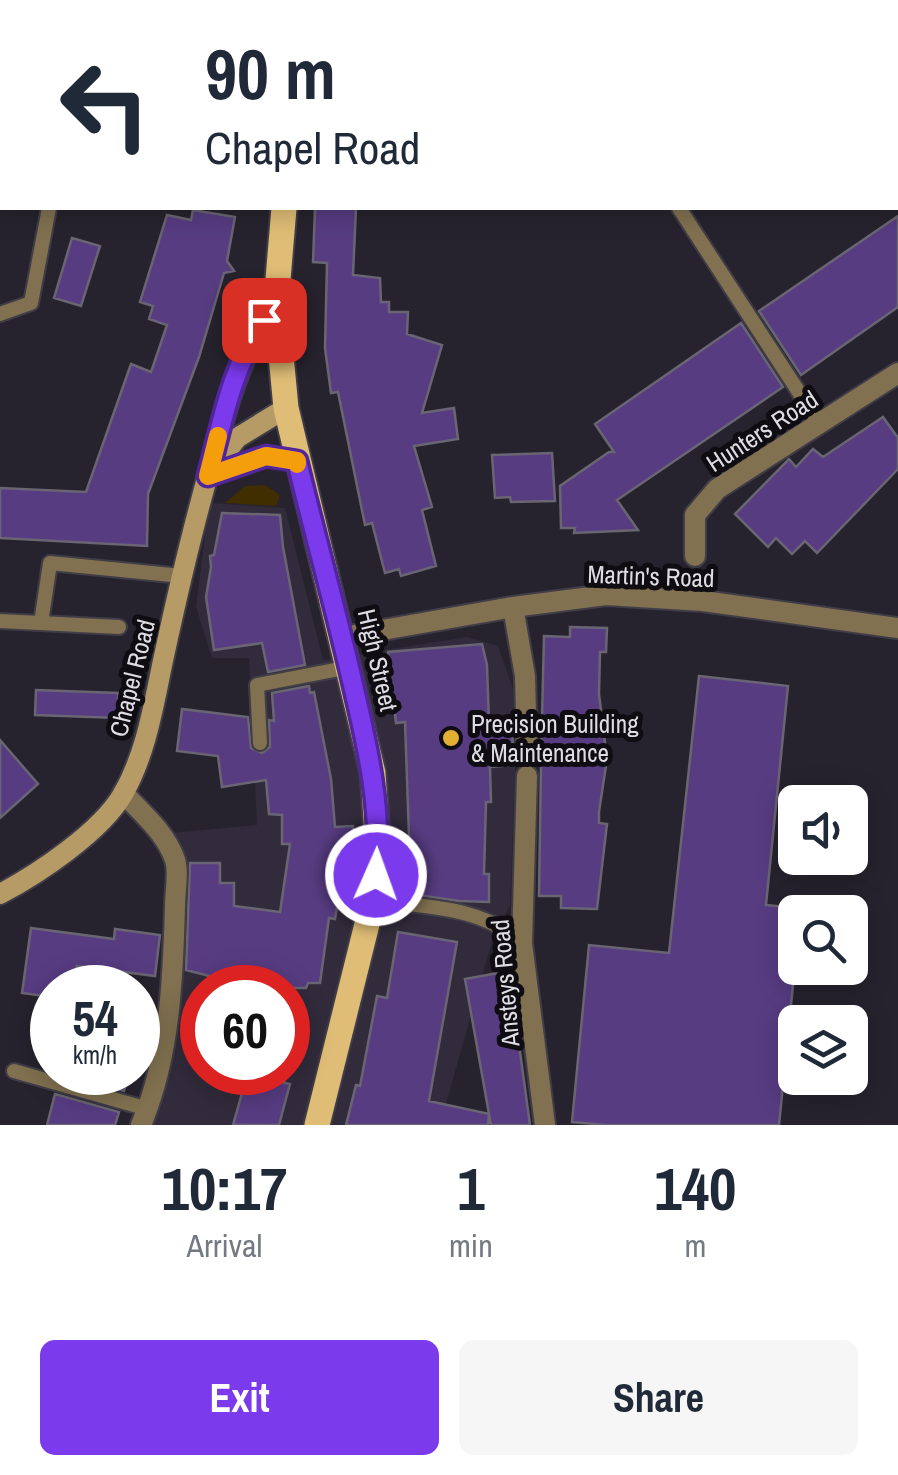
<!DOCTYPE html>
<style>
:root{--surface:#fff;--page:#f6f6f7;--text:#1f2937;--muted:#747a83;--accent:#7c3aed}
body{margin:0;font-family:"Archivo Narrow",sans-serif;background:var(--page);color:var(--text);height:100vh;display:flex;flex-direction:column;font-size:38px;white-space:nowrap}
*{box-sizing:border-box;margin:0}
p{font-size:32px;color:var(--muted)}
.icon{flex:none;width:55px;height:55px;fill:none;stroke:currentColor;stroke-width:2;stroke-linecap:round;stroke-linejoin:round}
.map{position:relative;height:1125px;overflow:hidden}
.sheet{display:flex;flex-direction:column;background:var(--surface);flex:1}
.sheet>*{flex:none}
.hud{position:absolute;left:0px;top:0px;width:900px;height:210px;box-shadow:0 5px 25px #0003;background:#fff;color:var(--text);overflow:hidden}
.fabs{position:absolute;left:778px;top:785px;display:grid;gap:20px}
.fabs a{display:grid;place-items:center;width:90px;height:90px;border-radius:15px;background:var(--surface);box-shadow:0 5px 25px #0003;font-size:50px}
.speed{position:absolute;left:30px;top:965px;display:flex;gap:20px;font-size:50px;font-weight:700;text-align:center}
.speed>*{display:grid;place-content:center;width:130px;height:130px;border-radius:50%;background:var(--surface);box-shadow:0 5px 25px #0003;line-height:1}
.speed small{font-size:25px;font-weight:400}
.speed .limit{border:15px solid #d22;background:#fff;color:#111}
.pin{position:absolute;display:grid;place-items:center;width:85px;height:85px;color:#fff;margin:-42px;border-radius:20px;box-shadow:0 5px 15px #0006}
.me{position:absolute;width:110px;margin:-55px;rotate:2deg;stroke-linejoin:round;filter:drop-shadow(0 0 8px #0008)}
.turn{display:flex;align-items:center;gap:35px;height:210px;padding:0 40px;font-size:45px}
.turn .icon{width:130px;height:130px;stroke-width:2.5}
.turn b{display:block;font-size:70px;line-height:85px}
.eta{display:flex;justify-content:space-evenly;align-items:center;height:170px;text-align:center}
.eta b{font-size:60px;font-weight:700;line-height:70px}
.cta{display:flex;gap:20px;margin-top:auto;padding:20px 40px}
.cta a{flex:1;height:115px;border-radius:15px;background:var(--accent);color:#fff;font-size:40px;font-weight:700;line-height:115px;text-align:center}
.cta a+a{background:var(--page);color:var(--text)}
.map>svg:first-child{display:block}
.built{fill:#312b3b;fill-rule:evenodd}
.green{fill:#402d00}
.building{fill:#573c82;stroke:#696572;stroke-width:2.5}
.lines{fill:none;stroke-linecap:round;stroke-linejoin:round}
.service-casing{stroke:#403d47;stroke-width:18}
.minor-casing{stroke:#403d47;stroke-width:24}
.secondary-casing{stroke:#403d47;stroke-width:24}
.primary-casing{stroke:#403d47;stroke-width:29}
.service{stroke:#817150;stroke-width:14}
.minor{stroke:#817150;stroke-width:20}
.secondary{stroke:#b69b66;stroke-width:20}
.primary{stroke:#dfbd76;stroke-width:25}
.route-casing{stroke:#51269a;stroke-width:25}
.route{stroke:#7c3aed;stroke-width:18}
.slow{stroke:#f59e0b;stroke-width:18}
.poi-dot{fill:#e2af34;stroke:#0f0d12;stroke-width:4}
.labels{text-anchor:middle;dominant-baseline:central;stroke-width:10;stroke-linejoin:round;paint-order:stroke}
.street-label{font-size:25px;fill:#dfdde4;stroke:#0f0d12}
.poi-label{font-size:25px;fill:#dfdde4;stroke:#0f0d12;text-anchor:start}
</style>
<div class="map">
<svg width="898" height="1125" viewBox="0 0 898 1125">
<rect width="100%" height="100%" fill="#26232e"/>
<path class="built" d="M209,503L285,508L323,660L467,637L498,646L513,689L517,721L510,905L492,941L440,1125H148L154,1108L171,833L257,825L249,658H212L196,607ZM202,988H288V1072H202Z"/>
<path class="green" d="M265,485L280,495L276,506L225,503L245,486Z"/>
<path class="building" d="M315,208H356L353,275L380,278L381,302H389V312H408L407,334L442,345L422,413L454,408L458,439L414,446L432,507L422,510L436,566L401,576L399,569L385,573L372,523L365,525L338,392L331,393L325,348L327,263L313,262Z
M193,210L235,217L227,261L234,271L224,273L199,357L148,494L147,546L0,538V488L86,492L131,364L151,372L167,325L149,319L153,306L140,302L167,215L191,220Z
M898,216V307L801,375L759,311Z
M72,238L100,246L81,306L54,298Z
M741,323L783,387L617,500L638,530L574,533L575,528H561L560,486L609,452H614L595,424Z
M883,417L898,438V469L817,553L805,541L792,554L776,538L768,547L735,514L789,459L796,467L813,449L823,457Z
M552,453L555,501L511,502L510,497L495,498L492,455Z
M222,513L280,515L283,547L305,665L268,672L262,643L214,650L206,597L211,567L210,556L214,555Z
M570,627L607,628L606,652H600L599,694L607,759L599,812V823L607,824L597,909L561,908V896H539L541,765L532,764L540,755L541,758L544,636L570,637Z
M482,644L487,665L489,724L512,723L513,752L522,764L490,767L491,802H486L484,874H489V902L459,901L411,894L405,722L396,723L388,652Z
M699,676L788,686L766,905L795,908V965L779,1125H605L572,1122L589,945L669,953Z
M309,686L310,693L314,692L331,779L335,827L353,826L352,862L345,861L335,919L329,918L320,983H308L306,988H215L217,978L186,970L190,863H220V883H234V906L280,912L290,844H282V815L269,814L266,780L222,787L218,756L177,751L182,709L248,717L251,748L262,753L270,747L269,720L274,721L272,693Z
M36,690L118,693V718L35,715Z
M0,740L38,784L0,818Z
M31,928L114,939L115,929L160,935L155,976L77,966L74,988H52V997L22,993Z
M398,932L457,942L429,1101L489,1114L465,979L509,971L530,1125H491L489,1114L488,1125H346L356,1085L360,1086L377,996L387,998Z
M61,1072H129L124,1091Z
M248,1072H287L284,1083L290,1084L279,1125H233Z
M55,1094L119,1112L115,1125H47Z"/>
<g class="lines">
<g class="service-casing">
<path id="service" d="M679,208L819,423
M0,314L31,303L49,208
M0,621L119,627
M41,623L50,563L182,576
M260,743L257,685L350,667
M373,900C425,907 482,906 522,943
M14,1071L148,1109"/>
</g>
<g class="minor-casing">
<path id="minor" d="M695,556V515L717,489L898,373
M513,607L525,676L527,751
M343,637L513,607L606,595L703,601L898,628
M527,776L522,943L545,1125
M123,793C142,813 166,833 175,860C179,872 175,892 175,906C173,980 170,1056 141,1125"/>
</g>
<g class="secondary-casing">
<path id="secondary" d="M215,466L237,438L286,408
M209,475L266,456L297,461
M0,894C38,874 101,832 123,794C147,752 154,702 164,656C178,591 193,527 211,464C227,404 240,355 276,303"/>
</g>
<g class="primary-casing">
<path id="primary" d="M297,2V0
M284,208L276,303L286,408L373,773L378,850L373,900L317,1125"/>
</g>
<use href="#service" class="service"/>
<use href="#minor" class="minor"/>
<use href="#secondary" class="secondary"/>
<use href="#primary" class="primary"/>
</g>
<g class="lines">
<g class="route-casing">
<path id="route" d="M264,320C232,366 222,423 208,476L266,456L297,461C315,536 336,610 353,685C368,749 382,809 376,875"/>
</g>
<use href="#route" class="route"/>
<path class="slow" d="M218,436L208,476L266,456L297,461V464"/>
</g>
<circle class="poi-dot" cx="451" cy="738" r="10"/>
<g class="labels">
<g class="street-label">
<text transform="translate(762 431) rotate(-33)">Hunters Road</text>
<text transform="translate(651 576) rotate(2)">Martin's Road</text>
<text transform="translate(378 660) rotate(77)">High Street</text>
<text transform="translate(132 678) rotate(-76)">Chapel Road</text>
<text transform="translate(505 983) rotate(-95)">Ansteys Road</text>
</g>
<g class="poi-label">
<text x="471" y="724">Precision Building<tspan x="471" dy="29">&amp; Maintenance</tspan></text>
</g>
</g>
</svg>
<div class="fabs">
<a><svg class="icon" aria-label="sound" viewBox="0 0 24 24"><path d="M4 9h4l5-4v14l-5-4H4zM17 9q2 3 0 6"/></svg></a>
<a><svg class="icon" aria-label="search" viewBox="0 0 24 24"><circle cx="10" cy="10" r="6"/><path d="M15 15l6 6"/></svg></a>
<a><svg class="icon" aria-label="layers" viewBox="0 0 24 24"><path d="M12 4l9 5-9 5-9-5zM3 14l9 5 9-5"/></svg></a>
</div>
<div class="speed"><div>54<small>km/h</small></div><div class="limit">60</div></div>
<div class="pin" style="left:264px;top:320px;background:#d93025"><svg class="icon" aria-label="arrive" viewBox="0 0 24 24"><path d="M6 21V4h12l-3 4 3 4H6"/></svg></div>
<svg class="me" style="left:376px;top:875px" viewBox="-20 -20 40 40"><circle r="17" fill="#7c3aed" stroke="#fff" stroke-width="3"/><path d="M0-11L8 9 0 5-8 9z" fill="#fff"/></svg>
<div class="hud">
<div class="turn"><svg class="icon" aria-label="left" viewBox="0 0 24 24"><path d="M17 20v-9H6M10 6l-5 5 5 5"/></svg><div><b>90 m</b>Chapel Road</div></div>
</div>
</div>
<section class="sheet">
<div class="eta">
<div><b>10:17</b><p>Arrival</p></div>
<div><b>1</b><p>min</p></div>
<div><b>140</b><p>m</p></div>
</div>
<div class="cta"><a>Exit</a><a>Share</a></div>
</section>
